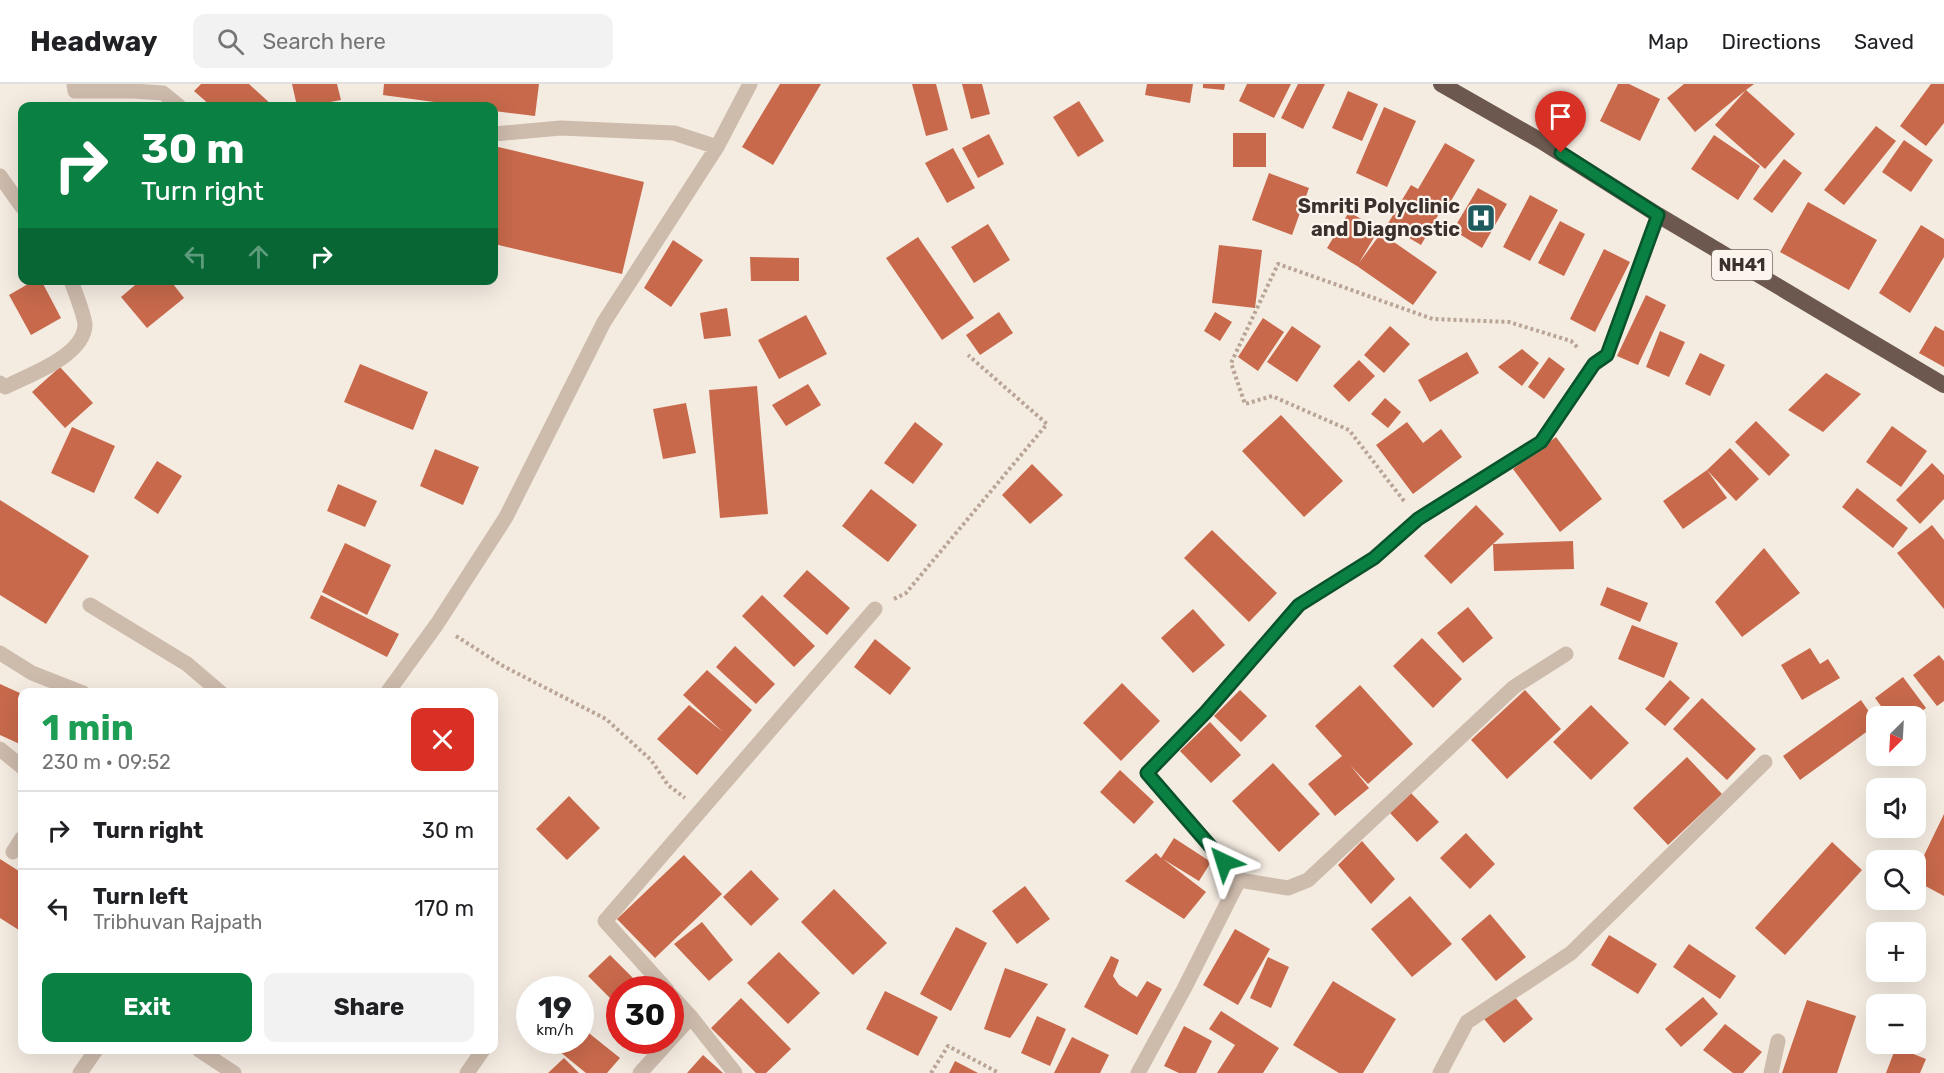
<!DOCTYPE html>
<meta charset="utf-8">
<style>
:root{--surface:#fff;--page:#f2f2f2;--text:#202124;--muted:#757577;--line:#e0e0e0;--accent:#0b8043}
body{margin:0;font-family:Rubik,sans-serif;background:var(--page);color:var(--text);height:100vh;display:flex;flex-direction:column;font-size:22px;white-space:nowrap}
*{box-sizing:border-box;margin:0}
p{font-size:20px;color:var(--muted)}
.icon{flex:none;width:33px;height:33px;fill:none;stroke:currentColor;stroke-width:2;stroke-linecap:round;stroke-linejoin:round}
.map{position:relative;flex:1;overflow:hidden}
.drawer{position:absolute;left:18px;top:604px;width:480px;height:366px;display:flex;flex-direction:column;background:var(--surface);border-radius:12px;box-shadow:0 6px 24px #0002}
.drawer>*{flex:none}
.top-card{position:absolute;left:18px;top:18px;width:480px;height:183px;border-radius:12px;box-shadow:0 6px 24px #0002;background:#0b8043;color:#fff;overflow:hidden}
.needle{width:39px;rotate:204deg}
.controls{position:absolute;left:1866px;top:622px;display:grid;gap:12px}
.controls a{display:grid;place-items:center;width:60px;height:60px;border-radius:12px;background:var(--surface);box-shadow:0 6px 24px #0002;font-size:30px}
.speed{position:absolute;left:516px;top:892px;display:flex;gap:12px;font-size:30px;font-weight:700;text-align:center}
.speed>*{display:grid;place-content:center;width:78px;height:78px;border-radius:50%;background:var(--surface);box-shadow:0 6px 24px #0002;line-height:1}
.speed small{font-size:15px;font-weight:400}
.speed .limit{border:9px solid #d22;background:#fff;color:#111}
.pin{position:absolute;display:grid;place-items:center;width:51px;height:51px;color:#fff;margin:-62px -26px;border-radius:50% 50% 50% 0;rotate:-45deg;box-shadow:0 0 6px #0007}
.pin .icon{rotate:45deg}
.me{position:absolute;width:66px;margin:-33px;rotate:319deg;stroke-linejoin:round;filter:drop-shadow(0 0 4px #0008)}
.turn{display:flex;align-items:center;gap:21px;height:126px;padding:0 24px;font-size:27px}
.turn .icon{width:78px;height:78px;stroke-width:2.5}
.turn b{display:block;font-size:42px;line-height:51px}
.lanes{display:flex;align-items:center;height:57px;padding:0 24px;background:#0003;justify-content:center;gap:30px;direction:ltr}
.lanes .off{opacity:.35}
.round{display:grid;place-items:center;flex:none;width:63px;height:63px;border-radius:12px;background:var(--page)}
.headline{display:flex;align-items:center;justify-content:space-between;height:102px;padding:0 24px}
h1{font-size:36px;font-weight:700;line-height:45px;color:#1e9e55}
.primary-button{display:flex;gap:12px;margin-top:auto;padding:12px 24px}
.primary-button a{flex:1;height:69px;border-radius:12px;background:var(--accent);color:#fff;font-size:24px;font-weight:700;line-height:69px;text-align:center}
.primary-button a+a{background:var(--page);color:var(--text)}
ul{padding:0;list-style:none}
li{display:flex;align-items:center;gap:18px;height:78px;padding:0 24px;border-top:2px solid var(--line)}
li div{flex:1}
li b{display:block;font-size:22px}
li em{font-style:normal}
header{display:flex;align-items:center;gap:36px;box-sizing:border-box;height:84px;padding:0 30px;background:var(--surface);border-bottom:2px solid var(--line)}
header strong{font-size:28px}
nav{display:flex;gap:33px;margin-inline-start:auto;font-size:21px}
.search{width:420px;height:54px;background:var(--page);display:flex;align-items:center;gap:15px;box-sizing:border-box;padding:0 21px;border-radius:12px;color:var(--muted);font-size:22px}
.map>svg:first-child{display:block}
.building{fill:#c8694b}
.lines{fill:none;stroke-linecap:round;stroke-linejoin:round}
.path{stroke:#b9a596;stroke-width:4;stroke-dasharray:3 3;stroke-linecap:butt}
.minor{stroke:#cdbbac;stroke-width:15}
.trunk{stroke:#6c584f;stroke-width:16}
.route-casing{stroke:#07532c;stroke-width:15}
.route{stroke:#0b8043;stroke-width:10}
.labels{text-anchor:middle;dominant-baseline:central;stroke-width:4.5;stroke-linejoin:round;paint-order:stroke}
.shield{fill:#fbf5ee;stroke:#756b66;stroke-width:1.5}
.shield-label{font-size:18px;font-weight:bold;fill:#3b302b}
.poi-label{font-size:20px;font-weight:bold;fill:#3b302b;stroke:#fbf5ee;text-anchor:end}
</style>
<header>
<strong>Headway</strong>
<div class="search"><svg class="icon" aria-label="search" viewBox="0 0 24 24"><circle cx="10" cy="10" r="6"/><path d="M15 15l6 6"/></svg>Search here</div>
<nav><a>Map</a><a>Directions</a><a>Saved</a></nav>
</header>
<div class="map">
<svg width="1944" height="989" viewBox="0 0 1944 989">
<rect width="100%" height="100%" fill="#f4ebe1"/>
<path class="building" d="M201,0H249L273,22H211L194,7Z
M292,0H337L341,16L309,22H297Z
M384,0H539L535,32L494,27V22H463L383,11Z
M780,0H821L773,81L742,63Z
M912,0H936L948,46L926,52Z
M962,0H982L990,30L971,35Z
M1147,0H1193L1190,19L1145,11Z
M1203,0H1225L1224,6L1203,4Z
M1247,0H1291L1274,34L1239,17Z
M1298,0H1325L1303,45L1281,34Z
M1618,0H1629L1660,15L1640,57L1600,37Z
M1684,0H1754L1746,6L1795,50L1765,85L1715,41L1746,6L1695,48L1667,14Z
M1931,0H1944V39L1926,62L1900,42Z
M1348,7L1378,20L1362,57L1332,44Z
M1079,17L1104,57L1078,73L1053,33Z
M1384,23L1416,37L1387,103L1356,89Z
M1876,42L1896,57L1844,121L1824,106Z
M1233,49H1266V83H1233Z
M989,50L1004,80L978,94L962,64Z
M1714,51L1760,82L1738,116L1691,85Z
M1904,56L1933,76L1911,108L1882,88Z
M1445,59L1475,76L1448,122L1444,121L1421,161L1387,141L1411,101L1418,105Z
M494,62L644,98L622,190L494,160Z
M953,64L975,104L947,119L925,79Z
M1784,75L1802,89L1772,129L1753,115Z
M1269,89L1309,104L1292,151L1252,136Z
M1478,104L1507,120L1482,164L1453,146Z
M1530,111L1558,126L1530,177L1503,163Z
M1808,118L1877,156L1849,206L1780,168Z
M1349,128L1379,145L1359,179L1381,149L1437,188L1413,221L1357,182L1327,164Z
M1560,137L1585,150L1564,192L1538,179Z
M988,140L1010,176L974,199L951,163Z
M1921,141L1944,155V173L1910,229L1879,209Z
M918,153L974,234L942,256L886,174Z
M673,156L703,176L671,223L644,204Z
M1219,161L1262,166L1255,224L1212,219Z
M1604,165L1630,178L1595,248L1570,235Z
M750,173L799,174V197H751Z
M35,196H41L61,234L31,251L9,211Z
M141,196H170L184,214L147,244L121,213Z
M1646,211L1666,221L1638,281L1617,272Z
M727,224L731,252L704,255L700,229Z
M999,228L1013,249L980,271L966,251Z
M1215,228L1232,238L1220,257L1204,247Z
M806,231L827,270L779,295L758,256Z
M1263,234L1284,248L1258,287L1238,273Z
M1292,242L1321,262L1297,298L1267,278Z
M1390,242L1410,260L1384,289L1364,271Z
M1935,242L1944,247V283L1919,269Z
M1660,247L1685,258L1669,293L1646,283Z
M1522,265L1539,279L1522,302L1498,283Z
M1467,268L1479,289L1430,318L1418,296Z
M1700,269L1725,281L1710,312L1685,300Z
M1549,273L1565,285L1544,315L1528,303Z
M1359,276L1375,292L1349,318L1333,302Z
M360,280L428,308L413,346L344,318Z
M60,283L93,319L65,344L32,308Z
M1826,289L1861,310L1823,348L1788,326Z
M808,300L821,321L786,342L772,321Z
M757,302L768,430L720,434L709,306Z
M1385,314L1401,328L1388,344L1371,330Z
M686,319L696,369L663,375L653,325Z
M1281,331L1343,397L1304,433L1242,367Z
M1756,337L1790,371L1769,392L1735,358Z
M915,338L943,360L913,400L884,379Z
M1407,338L1423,359L1441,345L1462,373L1413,410L1376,361Z
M1892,342L1927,367L1901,403L1866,378Z
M72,343L115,362L94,409L51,389Z
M1556,353L1602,415L1560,448L1513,385Z
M1730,364L1759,395L1736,417L1707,386Z
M435,365L479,383L463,421L420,402Z
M157,377L182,392L158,430L134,414Z
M1932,379L1944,391V415L1920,440L1896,416Z
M1032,380L1063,411L1030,440L1002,411Z
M1707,386L1727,414L1683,445L1663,417Z
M338,400L377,417L365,443L327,427Z
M1857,404L1908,444L1893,464L1842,423Z
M871,405L917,441L888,478L842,442Z
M0,416L89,472L46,540L0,511Z
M1476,421L1504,450L1493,460L1573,457L1574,485L1494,487L1493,460L1451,500L1424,472Z
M1932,441L1944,456V525L1897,469Z
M1212,446L1277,509L1249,538L1184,474Z
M345,459L391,481L367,531L322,508Z
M1764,464L1800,509L1742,553L1715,518Z
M807,486L850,524L827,551L783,512Z
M1607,503L1648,519L1640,538L1600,521Z
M321,511L399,550L387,573L310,534Z
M762,511L815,562L794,583L742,532Z
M1468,523L1493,554L1463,579L1437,549Z
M1193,525L1225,561L1193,589L1161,554Z
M1632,541L1678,559L1664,594L1618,575Z
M1422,554L1462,595L1433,624L1393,582Z
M875,555L911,584L890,611L854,583Z
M735,562L775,600L756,620L716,583Z
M1810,564L1820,580L1828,575L1840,594L1802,616L1781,581Z
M1939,571L1944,577V617L1937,622L1913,591Z
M707,586L752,626L697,691L657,655L689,621L723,648L683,611Z
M1903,593L1926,624L1914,633H1889L1875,614Z
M1670,596L1690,614L1665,642L1645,625Z
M1122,599L1160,637L1121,677L1083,639Z
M0,600L22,610V661L0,651Z
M1360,601L1413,660L1368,700L1350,681L1369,704L1335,732L1308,700L1342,672L1315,642Z
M1240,606L1267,632L1241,658L1214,632Z
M1525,606L1561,645L1507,695L1471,656Z
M1702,614L1756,665L1727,696L1673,645Z
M1861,616L1876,638V641L1800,696L1783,672Z
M1591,621L1629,659L1591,696L1553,658Z
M1210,638L1241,671L1211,699L1180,667Z
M1687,673L1722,710L1668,761L1633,724Z
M1273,679L1320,730L1279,768L1232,717Z
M1120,686L1154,718L1134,740L1100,708Z
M1411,709L1439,738L1417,758L1390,729Z
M569,712L600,744L567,776L536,745Z
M1944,730V812L1916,797V788Z
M1466,749L1495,780L1470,805L1440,774Z
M1174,754L1211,778L1199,797L1163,775L1206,808L1184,835L1125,797L1156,769L1161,774Z
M1362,757L1395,795L1371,820L1338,781Z
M1832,758L1862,786L1785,871L1755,844Z
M684,771L722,810L655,874L617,835Z
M0,775L22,789V848L0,834Z
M751,786L779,815L751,842L723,813Z
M1025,802L1050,835L1017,860L992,827Z
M834,805L887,859L853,891L801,838Z
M1410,812L1452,860L1412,893L1371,845Z
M1490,830L1526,873L1496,897L1461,855Z
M702,838L733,876L709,897L674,860Z
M956,843L987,859L951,927L920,910Z
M1235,845L1270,865L1238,921L1203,901Z
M1609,851L1657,880L1638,910L1591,881Z
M1689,860L1736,892L1720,915L1673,883Z
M779,868L820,909L788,940L747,899Z
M610,871L637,898L629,906H620V915L615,919L588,892Z
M1111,872L1119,876L1113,892L1119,901L1137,913L1147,897L1162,905L1137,951L1084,923Z
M1268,873L1289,883L1271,924L1250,914Z
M1005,884L1048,900L1010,954L984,945Z
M1333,897L1396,935L1363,989H1339L1293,961Z
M885,907L938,933L918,972L866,945Z
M1513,911L1533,935L1504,959L1484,935Z
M1703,913L1718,930L1681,963L1665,945Z
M741,914L791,965L766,989H756L711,944Z
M1807,916L1856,932L1837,989H1782Z
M1221,927L1279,964L1263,989H1217L1235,961L1209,945Z
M1037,932L1066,945L1050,982L1021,969Z
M1725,940L1762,968L1743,989H1733L1703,966Z
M580,942L620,974L607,989H586L554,963L558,957H580Z
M1184,942L1212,957L1196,989H1179L1164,982Z
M1072,953L1109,971L1100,989H1054Z
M1896,963L1926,975L1920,989H1886Z
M703,971L723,989H687Z
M564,974L579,989H548Z
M955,977L978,989H949Z"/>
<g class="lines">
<path class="path" d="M1404,417L1349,346L1272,312L1245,320L1231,279L1278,180L1433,235L1509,238L1571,257L1578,264
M894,515L906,509L1047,340L968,271
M456,552L503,582L606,635L651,676L668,701L685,714
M931,989L948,962L999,989"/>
<path class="minor" d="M74,0L75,7H133L163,9L179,22
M494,50L561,44L674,49L717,63
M0,92L22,123
M0,299L5,303C29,291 84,272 85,241C85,232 74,206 71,196
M90,521L187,580L221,609
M0,569L32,589L83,609
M387,609L437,540L506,433L604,238L717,63L750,0
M0,665L22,683
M13,768L22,754
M1239,796L1288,804L1308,796L1514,603L1566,570
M667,906L605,837L875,525
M670,910L691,933L735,989
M670,956L691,933
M199,966L234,989
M80,989L96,966
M467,989L483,966
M640,989L669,957
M1138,989L1184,905L1239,796L1147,689L1206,628L1299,521L1374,474L1418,435L1541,358L1594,280L1607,271L1658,131
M1440,989L1467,938L1571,869L1765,678
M1771,989L1778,957"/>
<path class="trunk" d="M1441,0L1541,57L1658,131L1944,301"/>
</g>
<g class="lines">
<g class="route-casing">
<path id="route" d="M1224,778L1147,689L1206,628L1299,521L1374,474L1418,435L1541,358L1594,280L1607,271L1658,131L1561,69"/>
</g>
<use href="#route" class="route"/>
</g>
<defs>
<g id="hospital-square" transform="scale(1.5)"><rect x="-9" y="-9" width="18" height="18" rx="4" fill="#1f5a5e" stroke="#fbf5ee"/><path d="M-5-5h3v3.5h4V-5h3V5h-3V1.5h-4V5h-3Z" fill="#fff"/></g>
</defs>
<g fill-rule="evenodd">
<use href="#hospital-square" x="1481" y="134"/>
</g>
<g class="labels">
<rect class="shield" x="1712" y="166" width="60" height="30" rx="4.5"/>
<g class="shield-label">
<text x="1742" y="181">NH41</text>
</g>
<g class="poi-label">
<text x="1460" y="122">Smriti Polyclinic<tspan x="1460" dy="23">and Diagnostic</tspan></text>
</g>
</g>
</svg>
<div class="controls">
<a><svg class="needle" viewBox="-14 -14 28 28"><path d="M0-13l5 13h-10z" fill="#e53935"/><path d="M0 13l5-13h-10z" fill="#757577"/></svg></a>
<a><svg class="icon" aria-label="sound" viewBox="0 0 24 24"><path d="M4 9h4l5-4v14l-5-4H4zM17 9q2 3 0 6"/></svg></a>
<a><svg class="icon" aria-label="search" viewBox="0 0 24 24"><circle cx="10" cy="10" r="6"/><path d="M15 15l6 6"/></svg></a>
<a>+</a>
<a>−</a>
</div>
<div class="speed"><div>19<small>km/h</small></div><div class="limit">30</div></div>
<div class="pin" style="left:1561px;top:69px;background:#d93025"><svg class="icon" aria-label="arrive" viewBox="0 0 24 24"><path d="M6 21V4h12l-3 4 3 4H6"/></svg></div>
<svg class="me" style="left:1224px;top:778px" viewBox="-20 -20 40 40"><path d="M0-17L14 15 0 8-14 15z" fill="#0b8043" stroke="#fff" stroke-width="4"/></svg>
<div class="top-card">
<div class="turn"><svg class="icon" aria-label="right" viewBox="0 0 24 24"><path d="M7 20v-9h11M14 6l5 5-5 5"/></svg><div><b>30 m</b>Turn right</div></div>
<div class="lanes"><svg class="icon off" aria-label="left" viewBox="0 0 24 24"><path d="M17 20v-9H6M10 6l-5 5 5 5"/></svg><svg class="icon off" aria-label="ahead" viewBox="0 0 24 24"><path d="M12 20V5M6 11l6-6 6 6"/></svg><svg class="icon" aria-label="right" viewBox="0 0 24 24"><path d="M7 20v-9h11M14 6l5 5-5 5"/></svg></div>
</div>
<section class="drawer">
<div class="headline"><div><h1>1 min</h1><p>230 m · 09:52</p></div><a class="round" style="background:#d93025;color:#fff"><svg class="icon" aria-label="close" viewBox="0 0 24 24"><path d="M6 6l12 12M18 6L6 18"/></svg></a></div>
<ul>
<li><svg class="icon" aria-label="right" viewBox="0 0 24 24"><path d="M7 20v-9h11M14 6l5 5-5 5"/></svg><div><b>Turn right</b></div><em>30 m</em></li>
<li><svg class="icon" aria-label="left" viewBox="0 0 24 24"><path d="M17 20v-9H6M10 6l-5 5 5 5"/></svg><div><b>Turn left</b><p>Tribhuvan Rajpath</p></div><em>170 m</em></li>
</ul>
<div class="primary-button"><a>Exit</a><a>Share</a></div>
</section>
</div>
